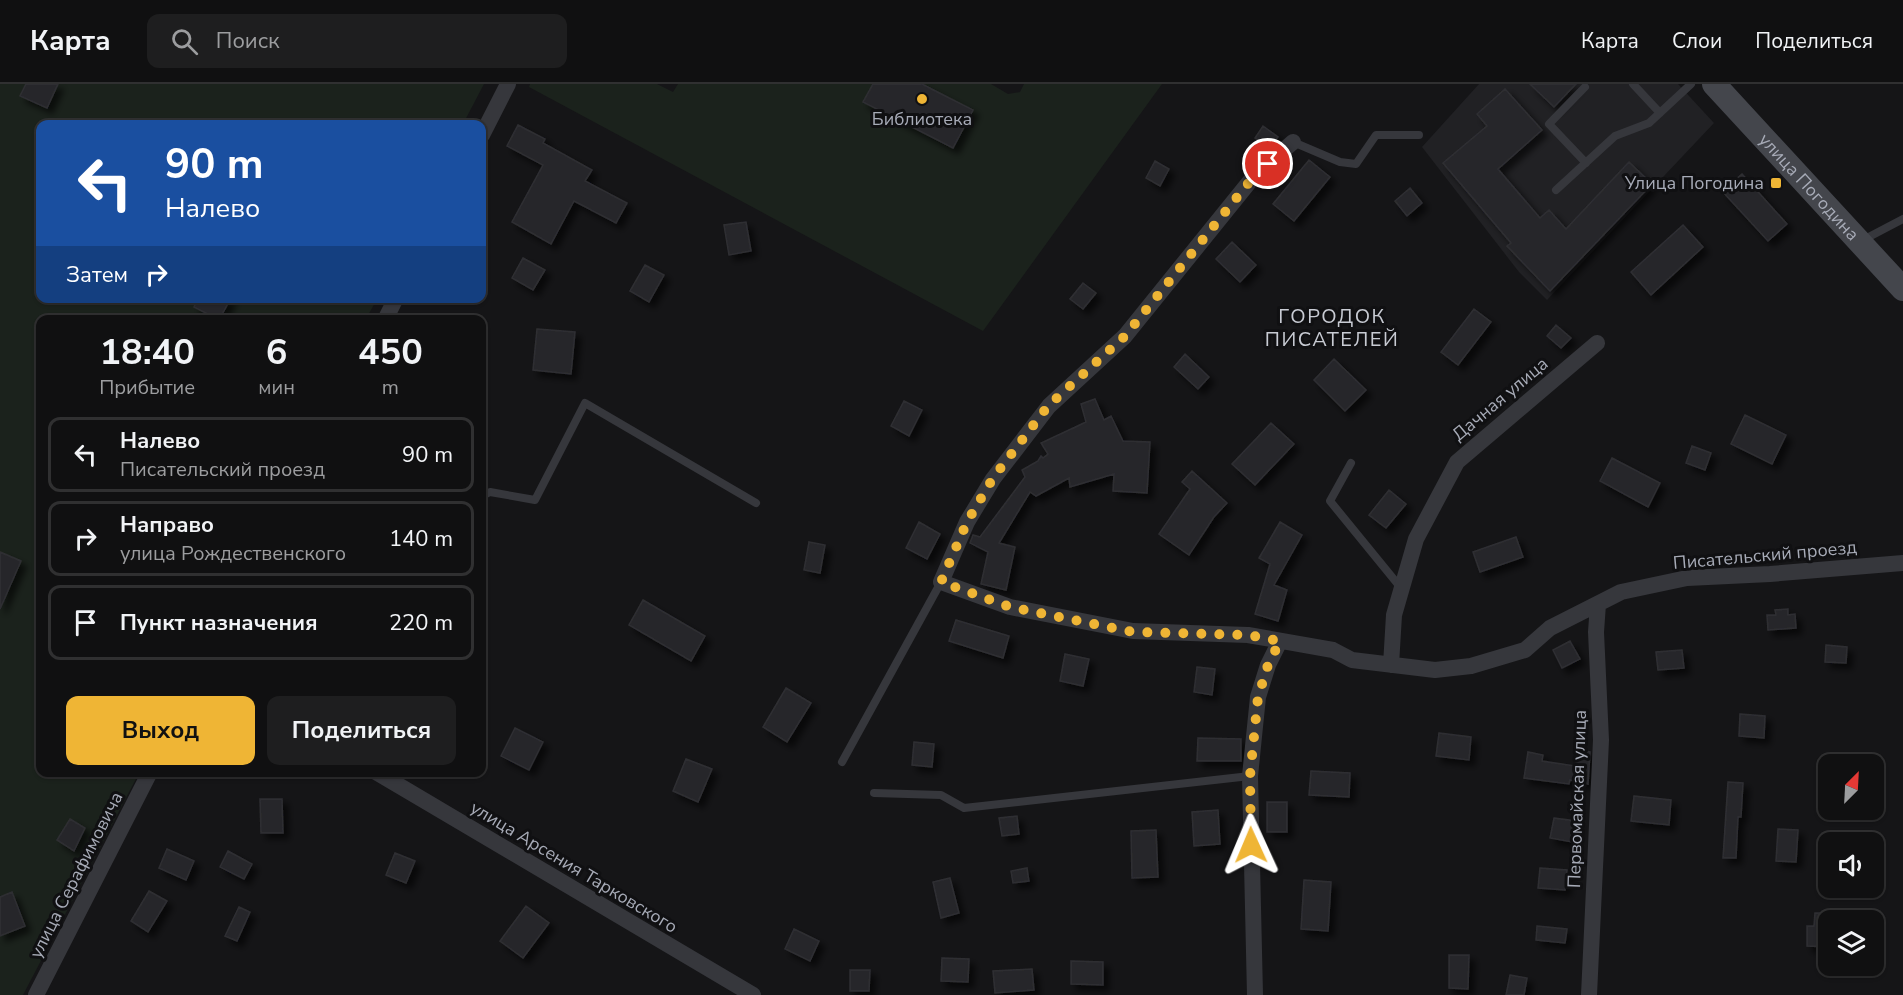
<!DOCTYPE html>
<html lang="ru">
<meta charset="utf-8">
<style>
:root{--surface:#101011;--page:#1e1e1f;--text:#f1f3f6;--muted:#9c9d9f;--line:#303031;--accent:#efb535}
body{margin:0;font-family:"Nunito Sans",sans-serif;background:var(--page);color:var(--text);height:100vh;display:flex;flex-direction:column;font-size:22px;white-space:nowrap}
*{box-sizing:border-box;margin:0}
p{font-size:20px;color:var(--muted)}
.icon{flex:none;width:33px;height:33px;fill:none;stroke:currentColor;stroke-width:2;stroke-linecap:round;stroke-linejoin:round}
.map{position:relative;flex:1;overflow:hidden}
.sheet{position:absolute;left:36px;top:231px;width:450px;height:462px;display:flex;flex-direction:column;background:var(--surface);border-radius:12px;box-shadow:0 2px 4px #0004,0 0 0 2px var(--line)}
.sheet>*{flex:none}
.hud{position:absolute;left:36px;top:36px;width:450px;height:183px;border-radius:12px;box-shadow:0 2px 4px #0004,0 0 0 2px var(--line);background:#1a4fa0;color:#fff;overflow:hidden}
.needle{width:39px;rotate:24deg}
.fabs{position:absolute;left:1818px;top:670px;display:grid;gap:12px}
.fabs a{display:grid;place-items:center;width:66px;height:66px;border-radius:12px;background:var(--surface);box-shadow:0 2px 4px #0004,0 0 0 2px var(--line);font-size:30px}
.pin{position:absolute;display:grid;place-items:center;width:51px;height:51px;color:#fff;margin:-26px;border:3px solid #fff;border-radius:50%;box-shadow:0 2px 6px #0007}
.me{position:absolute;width:66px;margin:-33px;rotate:359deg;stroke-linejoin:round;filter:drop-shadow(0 0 4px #0008)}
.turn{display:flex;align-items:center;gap:21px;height:126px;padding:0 30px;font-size:27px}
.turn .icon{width:78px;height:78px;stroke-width:2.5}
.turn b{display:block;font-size:42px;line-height:51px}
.then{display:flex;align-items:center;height:57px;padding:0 30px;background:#0003;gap:12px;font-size:22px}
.eta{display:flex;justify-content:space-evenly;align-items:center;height:102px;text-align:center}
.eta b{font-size:36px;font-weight:700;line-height:42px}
.action{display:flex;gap:12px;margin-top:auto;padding:12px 30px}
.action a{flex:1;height:69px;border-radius:12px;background:var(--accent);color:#111;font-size:24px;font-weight:700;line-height:69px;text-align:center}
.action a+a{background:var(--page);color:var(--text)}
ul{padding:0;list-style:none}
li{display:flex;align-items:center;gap:18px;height:75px;margin:0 12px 9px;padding:0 18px;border:3px solid var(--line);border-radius:12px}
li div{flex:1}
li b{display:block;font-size:22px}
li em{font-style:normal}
header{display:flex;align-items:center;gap:36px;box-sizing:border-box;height:84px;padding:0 30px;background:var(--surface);border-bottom:2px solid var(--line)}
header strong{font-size:28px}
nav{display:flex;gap:33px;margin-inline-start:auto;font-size:21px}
.search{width:420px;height:54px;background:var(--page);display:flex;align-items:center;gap:15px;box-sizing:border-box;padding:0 21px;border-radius:12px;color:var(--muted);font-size:22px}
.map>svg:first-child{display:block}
.built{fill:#212124}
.green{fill:#1b221c}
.building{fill:#28282b;stroke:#2f2f33;stroke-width:1.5;filter:url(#shadow)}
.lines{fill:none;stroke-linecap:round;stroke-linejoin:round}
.lane{stroke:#36373c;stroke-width:8}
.street{stroke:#36373c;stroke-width:16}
.secondary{stroke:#44464c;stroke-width:24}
.route{stroke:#efb535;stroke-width:10;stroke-dasharray:0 18}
.poi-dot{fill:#efb535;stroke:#101012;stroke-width:2}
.labels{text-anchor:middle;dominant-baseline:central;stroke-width:6;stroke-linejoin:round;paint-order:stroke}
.poi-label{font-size:18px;fill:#a7abb7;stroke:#101012}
.street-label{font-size:18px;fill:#a7abb7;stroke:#101012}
.neighbourhood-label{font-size:20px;letter-spacing:1.5px;fill:#c8cbd3;stroke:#101012}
</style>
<header>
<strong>Карта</strong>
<div class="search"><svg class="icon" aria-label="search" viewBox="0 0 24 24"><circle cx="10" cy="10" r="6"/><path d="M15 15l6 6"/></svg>Поиск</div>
<nav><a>Карта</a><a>Слои</a><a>Поделиться</a></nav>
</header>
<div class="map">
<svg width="1903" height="911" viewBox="0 0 1903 911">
<defs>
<filter id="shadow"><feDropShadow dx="5.5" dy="5.5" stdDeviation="3" flood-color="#0009"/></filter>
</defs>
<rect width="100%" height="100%" fill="#151517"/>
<path class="built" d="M1479,0H1678L1714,39L1547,216L1519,188L1422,63Z"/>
<path class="green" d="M0,0H484L463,40H40V214L377,215L366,235L40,236V688L139,689L23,911H0Z
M530,0H657L673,8L678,0H991L1008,10L1020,8L1024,0H1162L983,247L529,3Z"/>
<path class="building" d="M26,0H58L47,24L20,12Z
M873,0H922L973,26L953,64L863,18Z
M1530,0H1576L1554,23Z
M1505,5L1542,46L1498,85L1540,134L1549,126L1566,145L1629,78L1652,100L1550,207L1507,162L1511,159L1443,79L1487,42L1477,30Z
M518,41L545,55L543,59L592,86L585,97L627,119L616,139L574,117L551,160L512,138L543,81L507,62Z
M1263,42L1278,53L1270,64L1255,54Z
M1309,76L1330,93L1294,137L1273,120Z
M1155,77L1169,85L1160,102L1146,94Z
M1742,90L1787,140L1768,157L1722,107Z
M1410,104L1422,119L1407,132L1395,117Z
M746,138L751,167L729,171L724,141Z
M1683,141L1703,163L1651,211L1631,188Z
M1232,158L1256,181L1240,198L1216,175Z
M523,174L545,186L533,206L512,194Z
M645,181L664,191L649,218L630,207Z
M1083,199L1096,209L1083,225L1070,215Z
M199,214H231L219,236L194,223Z
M1474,225L1491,238L1458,281L1441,268Z
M1556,241L1571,254L1561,264L1547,252Z
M537,245L575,248L571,290L533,286Z
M1185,270L1209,293L1198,305L1174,283Z
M1334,275L1366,306L1345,327L1314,296Z
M1095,315L1104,336L1111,332L1123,357L1150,358L1147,409L1113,407L1114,390L1070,403L1069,394L1036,412L1030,408L999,459L1015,463L1006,506L981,500L988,468L970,459L973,451L980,453L1025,393L1022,386L1038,377L1041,372L1043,374L1048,370L1041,359L1086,338L1081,320Z
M904,317L922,326L909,352L891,342Z
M1745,331L1786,351L1772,380L1731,360Z
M1271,339L1294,360L1255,401L1232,380Z
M1692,362L1711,369L1705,386L1686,379Z
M1612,374L1660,399L1648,423L1600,397Z
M1192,387L1227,419L1214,433L1189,471L1159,450L1190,405L1182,398Z
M1389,406L1406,420L1386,444L1369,431Z
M919,438L940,450L927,475L906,464Z
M1280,438L1302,451L1274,501L1287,506L1278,537L1255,530L1270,480L1259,474Z
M1516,453L1523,473L1480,488L1473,468Z
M809,458L825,461L820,489L804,486Z
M0,468L21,477L0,525Z
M643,516L705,552L691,577L629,541Z
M1788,525V531L1795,530L1796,544L1768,546L1767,531H1776L1775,526Z
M956,536L1009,552L1003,574L949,557Z
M1570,557L1580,575L1562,584L1553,566Z
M1826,561L1847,563L1846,579L1825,578Z
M1682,566L1684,584L1658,586L1656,568Z
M1065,570L1089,575L1083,602L1060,597Z
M1197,583L1215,585L1212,611L1194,608Z
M786,604L811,619L787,658L763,643Z
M1740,630L1765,632L1764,654L1739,652Z
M515,644L543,658L529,686L501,672Z
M1439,649L1471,653L1469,676L1436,672Z
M1198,654L1241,655V677H1197Z
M914,658L934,660L932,683L912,681Z
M1578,666L1590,668L1588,700L1570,696L1569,700L1524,694L1528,668L1543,671L1542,677L1575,682Z
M686,675L712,685L698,718L673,707Z
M1311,687L1350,689L1349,713L1309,711Z
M1728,698L1743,699L1741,733H1738L1736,774H1723Z
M1634,712L1671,716L1669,741L1631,737Z
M260,715H282L283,749H261Z
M1267,718H1287V748H1267Z
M1218,726L1220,760L1194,762L1192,728Z
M1017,732L1019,750L1002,752L999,734Z
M1554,734L1576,737L1572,758L1550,754Z
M70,735L85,744L74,767L57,756Z
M1778,745L1798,746L1796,778L1776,777Z
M1156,746L1158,793L1132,794L1131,747Z
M167,765L194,777L186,796L159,784Z
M228,767L252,780L244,795L220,783Z
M395,769L415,777L406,799L386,791Z
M1027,784L1029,797L1013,799L1011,787Z
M1540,784L1567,786L1565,806L1538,804Z
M950,794L959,829L941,834L933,798Z
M1304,796L1331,798L1328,847L1301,845Z
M149,807L167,817L148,848L131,837Z
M12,808L25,842L0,852V813Z
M526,822L549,839L523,874L500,857Z
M239,823L250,828L237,857L225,852Z
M1815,829H1828V863L1807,862V842H1814Z
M1537,842L1567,845L1565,859L1536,856Z
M794,845L819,857L810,877L785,865Z
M1449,871H1469L1468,905L1449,904Z
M942,874L969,875L968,898L941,897Z
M1071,877L1103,878V901L1071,900Z
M1032,885L1034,906L995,909L993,887Z
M850,886H870L869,907H850Z
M1510,891L1527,894L1524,911H1506Z"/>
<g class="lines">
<path class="lane" d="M1633,0L1660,29
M1585,3L1549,40L1586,79
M1293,58L1340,78L1356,80L1376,51H1419
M1556,106L1615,52L1649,39L1691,0
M1863,156L1903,135
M1351,379L1330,417L1401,504
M482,412L490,408L535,416L585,319L756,419
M842,678L941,498
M874,709L941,711L964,724L1250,692"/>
<path class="street" d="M482,51L508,0
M1293,58L1255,91L1125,252L1049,322L993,395L967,438L941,498L1010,523L1133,547L1248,551L1333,566L1352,576L1435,586L1471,582L1525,566L1550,544L1621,508L1687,494L1770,490L1903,479
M385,236L396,214
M1391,581L1394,531L1416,455L1457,378L1597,259
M376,688L753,911
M36,911L150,688
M1255,911L1250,692L1258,613L1268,581L1280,557
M1589,911L1601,656L1596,548L1598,520"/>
<path class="secondary" id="s1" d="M1714,0L1903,205"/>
</g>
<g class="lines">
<path class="route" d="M1251,761L1250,692L1258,613L1268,581L1280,557L1248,551L1133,548L1010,523L941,498L967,438L993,394L1048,322L1125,252L1255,91L1268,80"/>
</g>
<g class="poi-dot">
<circle cx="922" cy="15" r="6"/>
<rect x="1770" y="93" width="12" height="12" rx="3"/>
</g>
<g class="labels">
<g class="poi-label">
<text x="922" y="35">Библиотека</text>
<text x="1764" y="99" text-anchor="end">Улица Погодина</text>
</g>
<g class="street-label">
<text stroke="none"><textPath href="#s1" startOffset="140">улица Погодина</textPath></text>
<text transform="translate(1500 315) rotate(-40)">Дачная улица</text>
<text transform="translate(1765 471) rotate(-5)">Писательский проезд</text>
<text transform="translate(1577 715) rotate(-88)">Первомайская улица</text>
<text transform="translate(574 783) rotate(31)">улица Арсения Тарковского</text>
<text transform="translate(76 791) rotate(-63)">улица Серафимовича</text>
</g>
<g class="neighbourhood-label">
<text x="1332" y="232">ГОРОДОК<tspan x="1332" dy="23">ПИСАТЕЛЕЙ</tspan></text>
</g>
</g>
</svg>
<div class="fabs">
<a><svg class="needle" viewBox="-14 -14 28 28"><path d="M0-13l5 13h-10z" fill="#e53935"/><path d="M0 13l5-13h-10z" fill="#9c9d9f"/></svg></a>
<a><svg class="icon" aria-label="sound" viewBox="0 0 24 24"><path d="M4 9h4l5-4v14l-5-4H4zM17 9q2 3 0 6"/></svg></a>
<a><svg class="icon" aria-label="layers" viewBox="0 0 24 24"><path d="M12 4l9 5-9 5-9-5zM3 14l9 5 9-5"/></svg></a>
</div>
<div class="pin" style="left:1268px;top:80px;background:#d93025"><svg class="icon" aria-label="arrive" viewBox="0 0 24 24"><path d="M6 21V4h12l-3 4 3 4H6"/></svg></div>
<svg class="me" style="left:1251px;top:761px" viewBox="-20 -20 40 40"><path d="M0-17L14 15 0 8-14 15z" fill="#efb535" stroke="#fff" stroke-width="4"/></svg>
<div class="hud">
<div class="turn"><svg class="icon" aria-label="left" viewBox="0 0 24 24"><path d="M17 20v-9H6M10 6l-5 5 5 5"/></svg><div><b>90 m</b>Налево</div></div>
<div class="then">Затем<svg class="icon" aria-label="right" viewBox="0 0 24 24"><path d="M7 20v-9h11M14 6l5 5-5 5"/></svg></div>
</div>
<section class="sheet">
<div class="eta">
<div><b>18:40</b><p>Прибытие</p></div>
<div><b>6</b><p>мин</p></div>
<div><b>450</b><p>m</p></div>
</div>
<ul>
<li><svg class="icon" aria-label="left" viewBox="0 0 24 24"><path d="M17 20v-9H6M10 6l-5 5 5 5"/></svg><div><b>Налево</b><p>Писательский проезд</p></div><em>90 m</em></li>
<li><svg class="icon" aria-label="right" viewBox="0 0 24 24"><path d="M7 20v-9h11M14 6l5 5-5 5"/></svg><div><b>Направо</b><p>улица Рождественского</p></div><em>140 m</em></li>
<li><svg class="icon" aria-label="arrive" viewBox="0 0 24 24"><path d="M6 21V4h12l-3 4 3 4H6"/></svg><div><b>Пункт назначения</b></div><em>220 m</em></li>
</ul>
<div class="action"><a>Выход</a><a>Поделиться</a></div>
</section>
</div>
